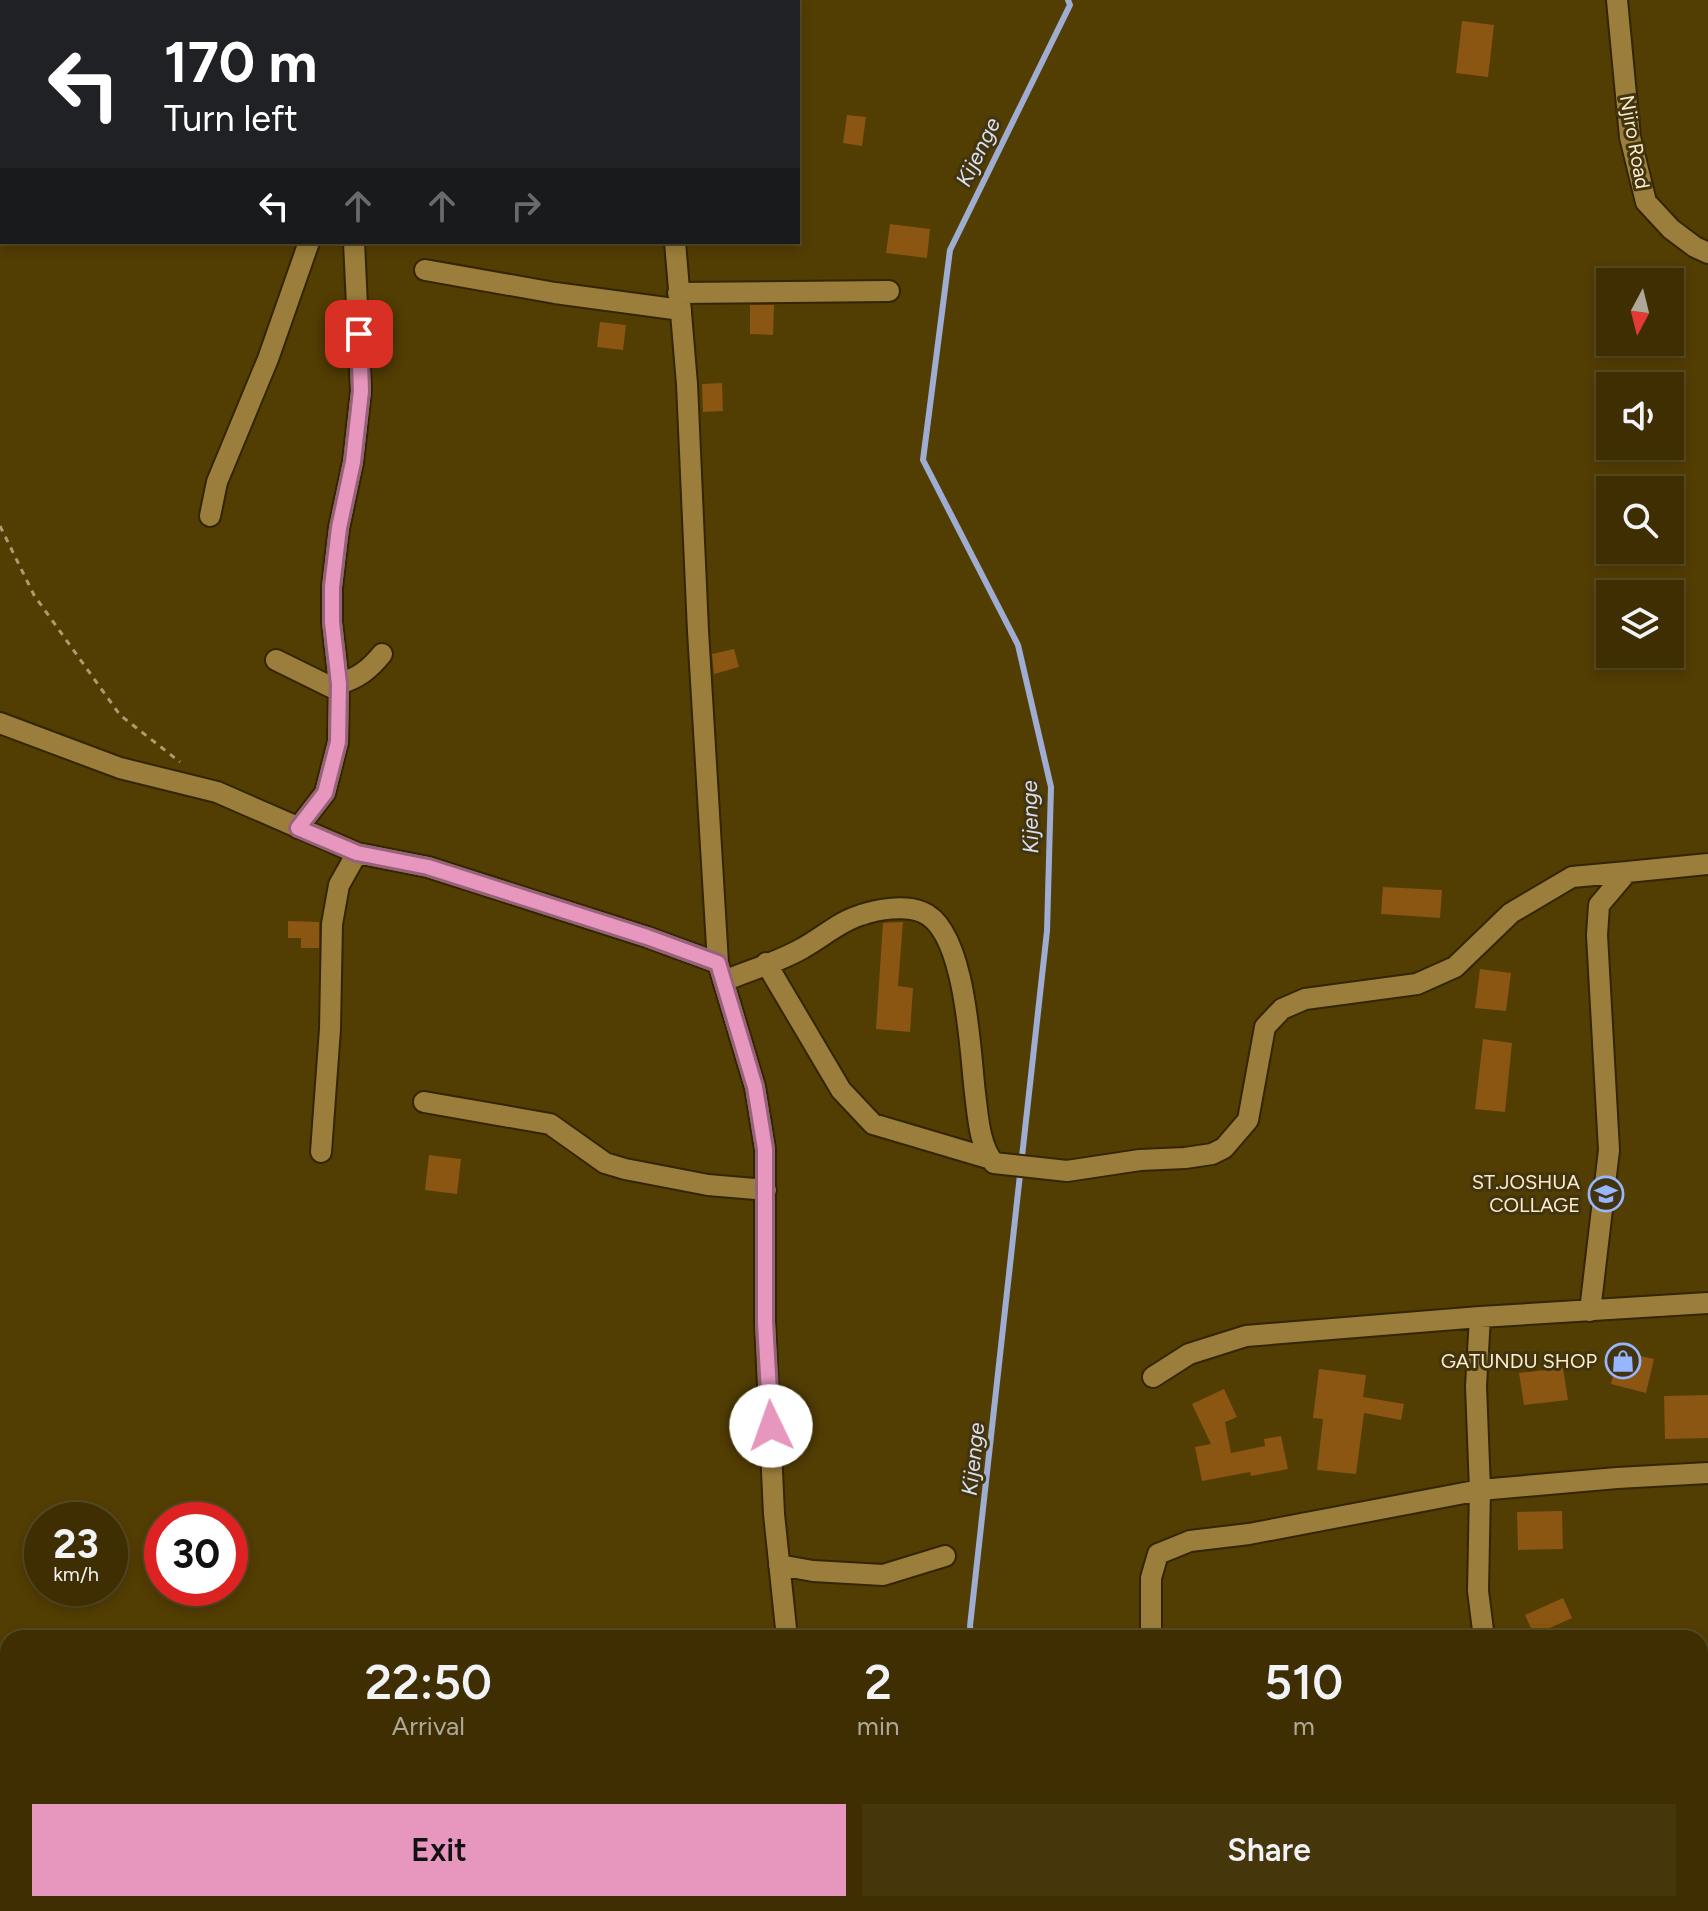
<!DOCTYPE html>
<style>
:root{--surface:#3e2e02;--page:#45360c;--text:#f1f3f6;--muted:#ada899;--line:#574a24;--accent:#e797bd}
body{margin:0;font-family:Figtree,sans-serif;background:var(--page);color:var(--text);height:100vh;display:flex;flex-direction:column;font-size:30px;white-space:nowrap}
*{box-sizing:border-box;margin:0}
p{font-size:26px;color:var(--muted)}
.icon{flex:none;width:44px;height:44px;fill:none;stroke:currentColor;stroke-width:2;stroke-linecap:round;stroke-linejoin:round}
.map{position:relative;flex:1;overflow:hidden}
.details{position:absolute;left:0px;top:1630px;width:1708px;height:282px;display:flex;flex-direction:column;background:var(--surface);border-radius:24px 24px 0 0;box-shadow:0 4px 12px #0003,0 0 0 2px var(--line)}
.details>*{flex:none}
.guide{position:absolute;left:0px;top:0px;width:800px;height:244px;box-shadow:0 4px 12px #0003,0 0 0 2px var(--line);background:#202124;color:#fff;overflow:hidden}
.needle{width:52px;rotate:187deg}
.fabs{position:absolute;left:1596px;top:268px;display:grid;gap:16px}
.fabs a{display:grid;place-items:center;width:88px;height:88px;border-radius:0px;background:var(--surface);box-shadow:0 4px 12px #0003,0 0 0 2px var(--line);font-size:40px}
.speed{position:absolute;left:24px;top:1502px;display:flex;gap:16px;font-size:40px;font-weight:700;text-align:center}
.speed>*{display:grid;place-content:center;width:104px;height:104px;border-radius:50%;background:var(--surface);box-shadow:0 4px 12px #0003,0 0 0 2px var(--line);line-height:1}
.speed small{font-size:20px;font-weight:400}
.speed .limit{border:12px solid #d22;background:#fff;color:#111}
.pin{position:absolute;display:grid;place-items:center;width:68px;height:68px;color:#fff;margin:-34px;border-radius:16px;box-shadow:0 4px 12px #0006}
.me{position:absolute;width:88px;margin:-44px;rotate:357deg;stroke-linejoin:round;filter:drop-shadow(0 0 6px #0008)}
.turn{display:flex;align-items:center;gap:28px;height:168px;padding:0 32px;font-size:36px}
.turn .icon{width:104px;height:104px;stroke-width:2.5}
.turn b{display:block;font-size:56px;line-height:68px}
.lanes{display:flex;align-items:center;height:76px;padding:0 32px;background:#0003;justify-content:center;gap:40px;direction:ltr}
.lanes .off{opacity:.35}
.eta{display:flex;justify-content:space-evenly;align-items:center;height:136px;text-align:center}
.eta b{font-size:48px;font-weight:600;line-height:56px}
.primary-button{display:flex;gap:16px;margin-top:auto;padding:16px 32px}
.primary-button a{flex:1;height:92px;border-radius:0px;background:var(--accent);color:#111;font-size:32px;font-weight:600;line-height:92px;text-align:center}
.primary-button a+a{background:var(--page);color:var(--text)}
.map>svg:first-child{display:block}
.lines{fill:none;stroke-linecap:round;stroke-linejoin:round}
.stream{stroke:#9eadd1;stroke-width:6}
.building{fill:#8a5612}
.minor-casing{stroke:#332500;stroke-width:24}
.path{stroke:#ae9b6f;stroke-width:3;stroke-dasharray:6 6;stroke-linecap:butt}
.minor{stroke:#9b7e3b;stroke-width:20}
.route-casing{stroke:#96627b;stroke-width:20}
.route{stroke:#e797bd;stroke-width:14}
.labels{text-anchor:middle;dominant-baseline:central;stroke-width:6;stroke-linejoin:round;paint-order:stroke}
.street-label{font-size:20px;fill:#fdedcc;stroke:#433410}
.poi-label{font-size:20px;fill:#fdedcc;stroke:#433410;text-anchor:end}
.water-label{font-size:22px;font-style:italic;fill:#d8e0f2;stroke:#433410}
</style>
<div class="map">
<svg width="1708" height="1911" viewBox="0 0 1708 1911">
<rect width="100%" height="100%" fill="#523d03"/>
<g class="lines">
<path class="stream" d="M972,1638L970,1626L1047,931L1051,787L1018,645L923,460L950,250L1070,5L1068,0
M1024,1904L1026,1911"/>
</g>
<path class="building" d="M1462,21L1494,25L1488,77L1456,73Z
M847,115L866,117L862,146L843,143Z
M890,224L930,229L927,258L886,253Z
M750,305H774L773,335L750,334Z
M600,322L626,325L623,350L597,347Z
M722,383L723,411L703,412L702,384Z
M734,649L739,667L714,674L712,654Z
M1383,887L1442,890L1440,918L1381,914Z
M288,921L319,922V948H301V938H288Z
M903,922L898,986L913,988L910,1032L876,1029L883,923Z
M1480,969L1511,973L1506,1011L1475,1008Z
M1483,1039L1512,1043L1505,1112L1475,1109Z
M429,1155L461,1159L457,1194L425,1190Z
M1619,1351L1654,1359L1646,1393L1611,1384Z
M1563,1368L1568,1400L1524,1405L1519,1373Z
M1319,1369L1366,1375L1363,1397L1404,1404L1401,1420L1364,1413L1356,1474L1317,1470L1323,1419L1313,1418Z
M1224,1389L1237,1417L1225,1422L1231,1453L1265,1446L1264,1439L1281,1436L1288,1469L1251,1476L1250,1472L1202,1481L1195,1447L1211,1444L1192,1404Z
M1708,1395V1438L1665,1439L1664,1396Z
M1562,1511L1563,1549L1518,1550L1517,1512Z
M1563,1598L1572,1618L1534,1635L1525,1615Z"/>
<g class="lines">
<g class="minor-casing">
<path id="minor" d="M328,0V2
M388,0L389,2
M657,0V2
M1617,0L1630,137L1646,202L1671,229L1695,247L1708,253
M675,242L687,384L698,631L718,963
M425,270L555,293L681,310
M678,293L889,291
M210,516L217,482L268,359L309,242
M276,660L339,691
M339,684C358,678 369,670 382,654
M0,723L120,768L217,792L357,853L428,867L647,937L718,963L755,1087L765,1149V1322L774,1514L787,1638
M298,828L325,793L338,742L339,684L332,622V587L339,528L353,462L361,391L354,242
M766,963L841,1090L873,1124L991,1159
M724,981C750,970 779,962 803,948C823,937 840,921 861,915C878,909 905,905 922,912C966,929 970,1051 975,1093C978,1116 979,1145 994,1163L1067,1171L1140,1160L1185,1158L1212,1154L1224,1148L1248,1120L1265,1027L1282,1009L1305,999L1417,984L1455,967L1511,913L1572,877L1627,872
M424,1102L550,1124L605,1163L625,1169L708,1185L766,1190
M321,1152L330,1029L332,924L339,885L357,853
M1590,1311L1609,1150L1597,935L1599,905L1627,872L1708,864
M1480,1317L1476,1386L1480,1490L1478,1591L1484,1638
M1153,1377L1189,1354L1246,1336L1480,1317L1708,1303
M779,1565L813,1571L883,1575L945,1556
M1151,1638V1578L1158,1554L1190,1541L1249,1534L1480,1490L1617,1478L1708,1473
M804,1904L805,1911
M925,1904L929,1911
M1567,1904L1570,1911
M1143,1911V1904"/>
</g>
<path class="path" d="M0,526L34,595L120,715L180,762"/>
<use href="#minor" class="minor"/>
</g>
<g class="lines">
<g class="route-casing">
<path id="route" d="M359,334L361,391L353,462L339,528L332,587V622L339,684L338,742L325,793L298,828L357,853L428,867L647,937L718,963L755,1087L765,1149V1322L771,1426"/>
</g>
<use href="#route" class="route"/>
</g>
<defs>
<g id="university-ring" transform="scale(1.8)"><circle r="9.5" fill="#433410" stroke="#97b6fd" stroke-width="1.5"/><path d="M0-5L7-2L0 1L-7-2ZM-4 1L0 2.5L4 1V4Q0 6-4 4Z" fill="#97b6fd"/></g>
<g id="shop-ring" transform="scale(1.8)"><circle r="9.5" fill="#433410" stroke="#97b6fd" stroke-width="1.5"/><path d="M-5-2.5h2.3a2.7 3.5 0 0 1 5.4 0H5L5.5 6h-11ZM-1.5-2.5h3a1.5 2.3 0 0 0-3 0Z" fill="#97b6fd"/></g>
</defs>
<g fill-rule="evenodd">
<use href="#university-ring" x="1606" y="1194"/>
<use href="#shop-ring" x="1623" y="1361"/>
</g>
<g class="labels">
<g class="street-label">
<text transform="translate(1635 142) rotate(80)">Njiro Road</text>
</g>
<g class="poi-label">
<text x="1580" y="1182">ST.JOSHUA<tspan x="1580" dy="23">COLLAGE</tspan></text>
<text x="1597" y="1361">GATUNDU SHOP</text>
</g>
<g class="water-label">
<text transform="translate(978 152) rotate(-64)">Kijenge</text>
<text transform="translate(1030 817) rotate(-91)">Kijenge</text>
<text transform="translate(973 1459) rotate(-84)">Kijenge</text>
</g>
</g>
</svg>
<div class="fabs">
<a><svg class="needle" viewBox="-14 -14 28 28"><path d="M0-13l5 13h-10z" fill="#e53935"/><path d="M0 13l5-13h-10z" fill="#ada899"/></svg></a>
<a><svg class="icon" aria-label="sound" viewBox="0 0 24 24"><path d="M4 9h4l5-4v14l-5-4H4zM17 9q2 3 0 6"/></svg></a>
<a><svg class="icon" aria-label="search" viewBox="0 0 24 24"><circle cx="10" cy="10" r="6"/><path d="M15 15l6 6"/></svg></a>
<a><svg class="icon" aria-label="layers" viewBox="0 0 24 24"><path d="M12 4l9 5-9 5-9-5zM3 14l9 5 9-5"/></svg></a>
</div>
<div class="speed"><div>23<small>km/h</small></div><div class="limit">30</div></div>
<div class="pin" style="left:359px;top:334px;background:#d93025"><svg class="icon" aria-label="arrive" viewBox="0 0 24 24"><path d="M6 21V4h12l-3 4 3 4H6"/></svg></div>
<svg class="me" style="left:771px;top:1426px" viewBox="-20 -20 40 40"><circle r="19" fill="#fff"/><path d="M0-13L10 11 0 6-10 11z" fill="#e797bd"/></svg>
<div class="guide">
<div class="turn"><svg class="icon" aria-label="left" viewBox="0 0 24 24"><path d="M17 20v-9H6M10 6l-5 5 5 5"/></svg><div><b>170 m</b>Turn left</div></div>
<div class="lanes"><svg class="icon" aria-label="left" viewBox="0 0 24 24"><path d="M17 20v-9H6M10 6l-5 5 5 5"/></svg><svg class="icon off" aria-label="ahead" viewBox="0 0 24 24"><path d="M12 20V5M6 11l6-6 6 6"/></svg><svg class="icon off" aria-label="ahead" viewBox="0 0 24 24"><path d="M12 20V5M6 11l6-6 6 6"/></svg><svg class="icon off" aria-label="right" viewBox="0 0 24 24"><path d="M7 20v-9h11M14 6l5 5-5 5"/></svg></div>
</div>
<section class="details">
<div class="eta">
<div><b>22:50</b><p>Arrival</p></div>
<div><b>2</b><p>min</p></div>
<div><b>510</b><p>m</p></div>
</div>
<div class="primary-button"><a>Exit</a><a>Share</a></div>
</section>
</div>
